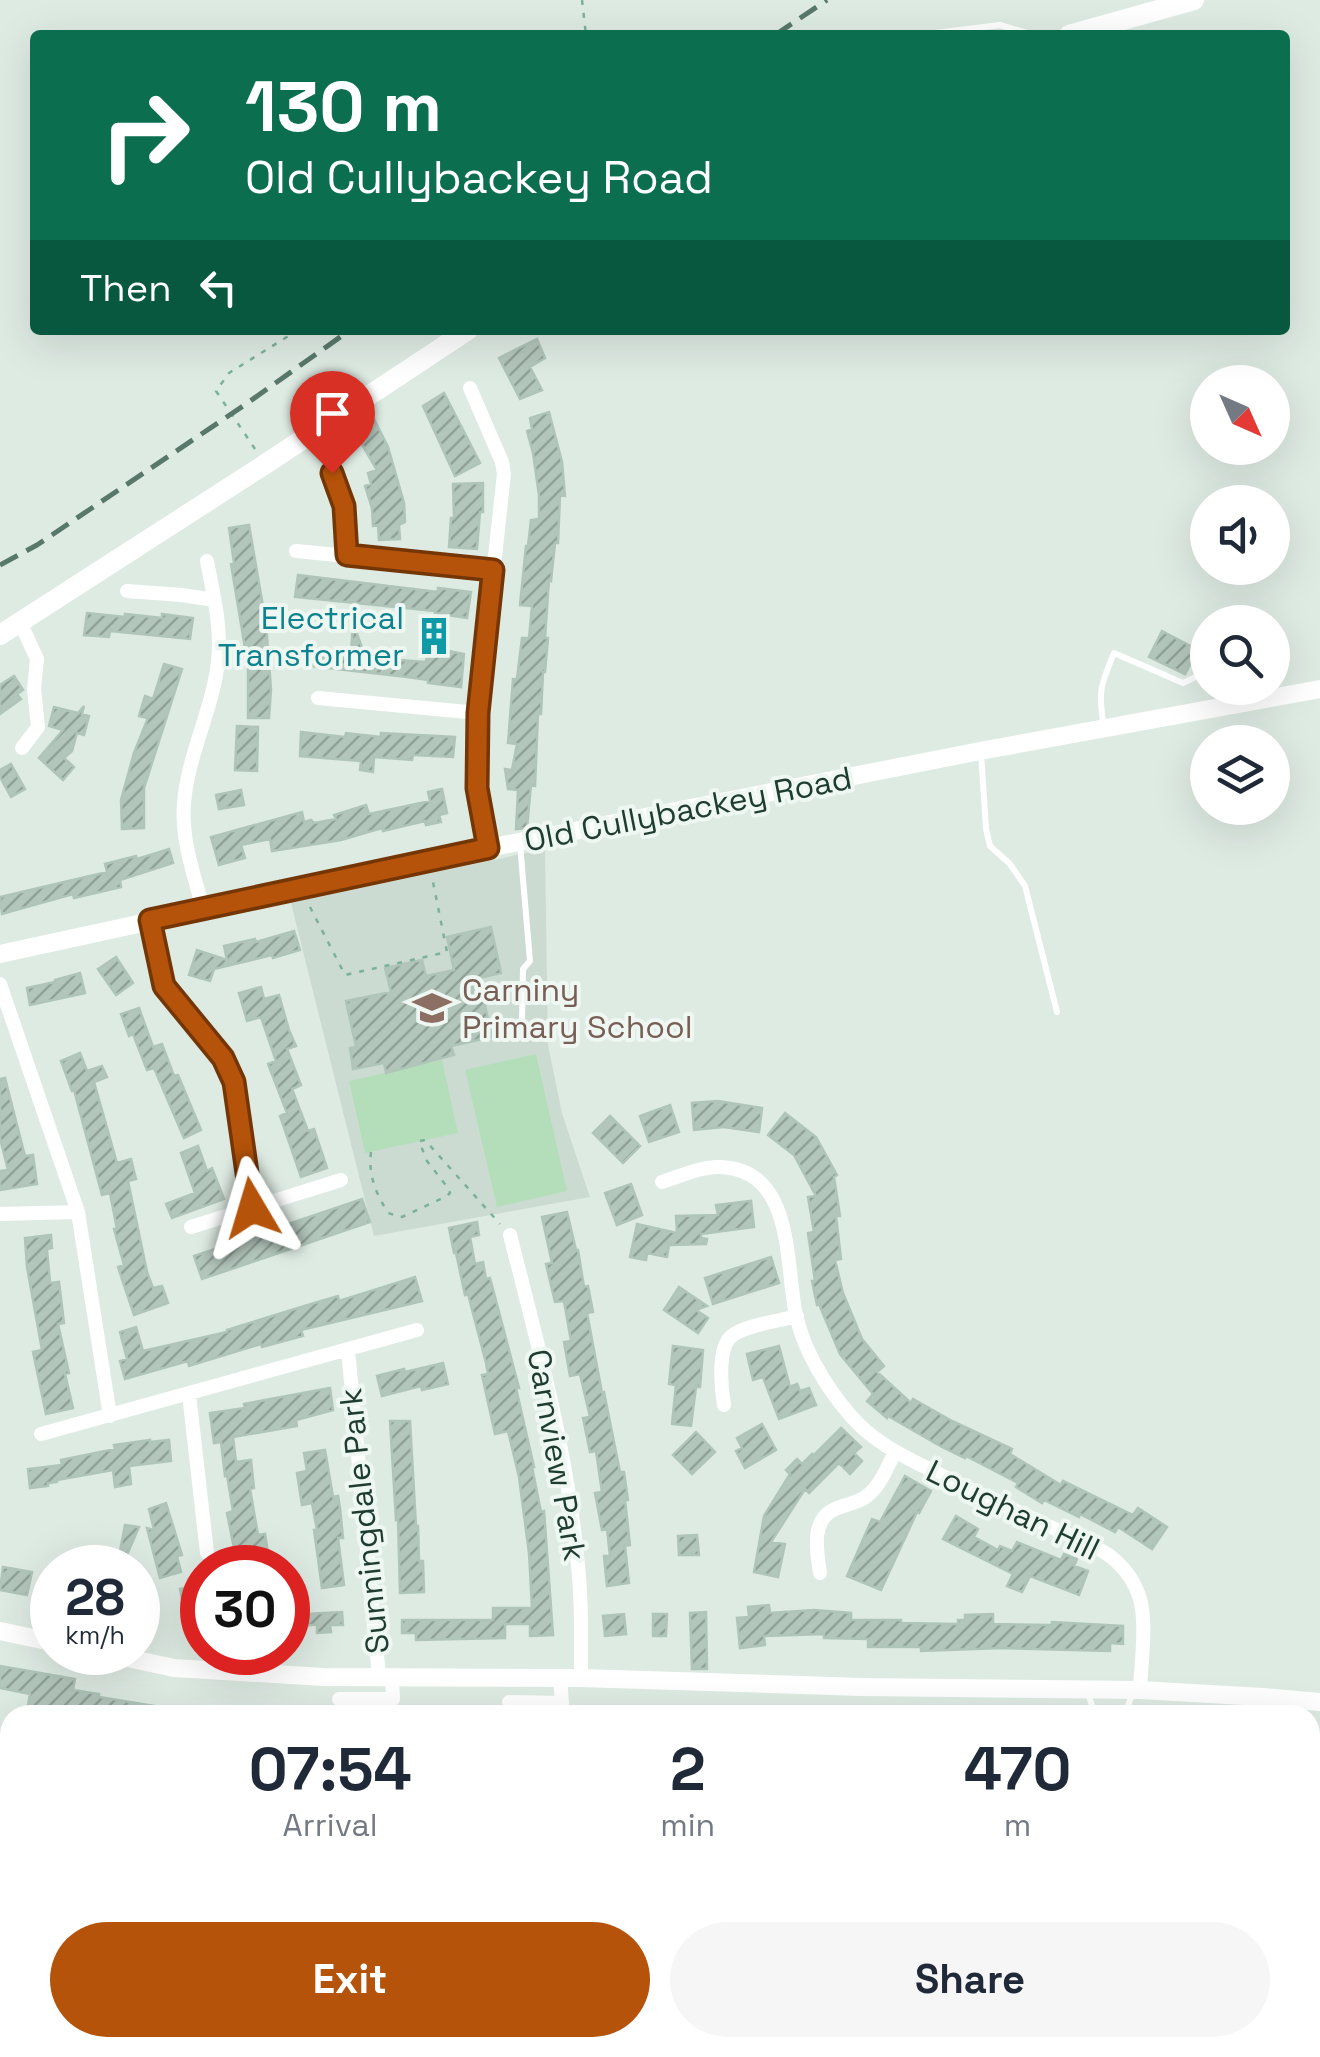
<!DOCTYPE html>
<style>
:root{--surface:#fff;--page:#f6f6f7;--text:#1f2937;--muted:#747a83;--accent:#b45309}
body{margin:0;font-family:"Space Grotesk",sans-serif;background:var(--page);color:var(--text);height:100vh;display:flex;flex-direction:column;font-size:38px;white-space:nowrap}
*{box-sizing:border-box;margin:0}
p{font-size:32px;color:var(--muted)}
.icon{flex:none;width:55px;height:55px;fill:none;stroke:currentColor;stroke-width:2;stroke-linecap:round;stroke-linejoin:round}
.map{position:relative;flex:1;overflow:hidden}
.drawer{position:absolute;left:0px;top:1705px;width:1320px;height:352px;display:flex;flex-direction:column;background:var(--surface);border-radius:30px 30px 0 0;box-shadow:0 10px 40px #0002}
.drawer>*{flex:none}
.hud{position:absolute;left:30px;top:30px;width:1260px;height:305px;border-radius:10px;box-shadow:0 10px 40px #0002;background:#0b6e4f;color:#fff;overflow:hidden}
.needle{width:65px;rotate:135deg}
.controls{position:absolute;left:1190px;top:365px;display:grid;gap:20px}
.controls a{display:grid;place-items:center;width:100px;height:100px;border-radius:50%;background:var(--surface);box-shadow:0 10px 40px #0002;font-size:50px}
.speed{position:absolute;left:30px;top:1545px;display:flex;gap:20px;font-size:50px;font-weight:700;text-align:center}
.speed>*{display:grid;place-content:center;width:130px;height:130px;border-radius:50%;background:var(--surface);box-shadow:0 10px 40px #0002;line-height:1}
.speed small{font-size:25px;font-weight:400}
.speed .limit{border:15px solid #d22;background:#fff;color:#111}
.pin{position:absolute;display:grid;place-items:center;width:85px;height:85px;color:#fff;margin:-102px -42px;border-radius:50% 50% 50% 0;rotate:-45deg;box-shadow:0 0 10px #0007}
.pin .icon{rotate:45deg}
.me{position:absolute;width:110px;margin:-55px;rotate:353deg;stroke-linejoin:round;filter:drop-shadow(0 0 8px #0008)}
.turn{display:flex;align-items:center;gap:35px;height:210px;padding:0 50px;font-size:45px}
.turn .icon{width:130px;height:130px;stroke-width:2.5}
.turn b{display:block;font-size:70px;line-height:85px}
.then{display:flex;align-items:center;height:95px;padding:0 50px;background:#0003;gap:20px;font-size:38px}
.eta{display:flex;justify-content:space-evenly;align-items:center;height:170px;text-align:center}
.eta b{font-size:60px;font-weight:800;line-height:70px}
.action{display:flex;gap:20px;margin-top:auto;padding:20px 50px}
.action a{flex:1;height:115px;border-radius:60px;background:var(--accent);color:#fff;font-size:40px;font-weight:800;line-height:115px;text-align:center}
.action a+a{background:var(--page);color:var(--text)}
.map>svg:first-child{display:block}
.built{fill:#ccdbd2}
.park{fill:#b4deba}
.building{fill:url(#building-hatch);stroke:#b0c5b9;stroke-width:2.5}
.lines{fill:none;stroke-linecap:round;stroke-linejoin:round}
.path{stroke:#7bb19a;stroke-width:2.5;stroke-dasharray:5 8;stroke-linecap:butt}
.service{stroke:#fff;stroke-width:6}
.minor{stroke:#fff;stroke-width:14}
.tertiary{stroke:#fff;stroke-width:18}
.secondary{stroke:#fff;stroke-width:20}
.rail{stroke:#58786b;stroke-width:5;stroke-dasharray:20 10;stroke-linecap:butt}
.route-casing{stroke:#753606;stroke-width:25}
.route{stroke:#b45309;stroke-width:18}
.labels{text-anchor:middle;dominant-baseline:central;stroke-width:8;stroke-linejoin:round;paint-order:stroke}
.culture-label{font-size:32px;fill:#0d838f;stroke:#eef7f2;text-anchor:end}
.street-label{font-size:32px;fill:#1e3c30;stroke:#eef7f2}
.education-label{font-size:32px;fill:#785e54;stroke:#eef7f2;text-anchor:start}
</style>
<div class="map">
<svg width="1320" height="2057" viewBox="0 0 1320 2057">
<defs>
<pattern id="building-hatch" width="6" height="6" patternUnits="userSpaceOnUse" patternTransform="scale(2.5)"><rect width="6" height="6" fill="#b3c6bc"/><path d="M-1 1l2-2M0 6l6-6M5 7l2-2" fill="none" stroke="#91a299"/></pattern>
</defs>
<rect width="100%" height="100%" fill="#deebe3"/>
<path class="built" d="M545,849L548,1045L562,1113L590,1197L374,1236L291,903Z"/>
<path class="park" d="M536,1054L567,1191L497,1207L465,1070Z
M442,1060L458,1133L365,1153L349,1081Z"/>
<path class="building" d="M537,339L545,358L530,367L542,390L520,399L499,358Z
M444,393L480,463L455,476L423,406Z
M549,412L562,462L565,496L560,495L558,543H555L551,581L549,580L545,638H548L545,672H543L541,714H538L535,786L531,785L527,828L516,829L518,790L508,789L505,769L512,770L517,744L508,743L513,679H517L522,638H529L532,606L520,605L526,546H528L531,520L539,519V495L533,453L527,431L532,429L530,418Z
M374,419L388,447L404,503L405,522L399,525L400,539L379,540L378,525L373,526L372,508L365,486L371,484L368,473L377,470L354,431Z
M483,483V512H480L477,549L449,547L451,518H454L453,484Z
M249,525L266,624L271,689L269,718H248V666L231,564L234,563L229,528Z
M298,575L438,592V588L471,592L467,618L435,613V611L295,597Z
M87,613L125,617V614L162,618V614L193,618L190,639L110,631L109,637L84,635Z
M353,623L364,653L399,656V660L426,662L428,647L464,654L461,687L428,683V680L407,677L309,666L311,648L351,653Z
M1162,631L1198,650L1185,674L1149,657Z
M164,664L182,669L144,788V828L122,829L121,800L134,753L148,718L139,716L145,696L153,699Z
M14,676L23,690L17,694L21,699L0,714V685Z
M84,706L82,714L89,716L84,735L77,733L72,751L64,758L74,767L63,780L39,758L63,730L49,726L54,707L78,713Z
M237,726L258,727L257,771L235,770Z
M301,732L345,737L346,733L381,737V733L455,737L453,757L413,755L412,760L374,757L373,772L360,770L361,761L300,756Z
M11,764L25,789L11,797L0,777V770Z
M442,789L447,813L439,815L441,822L426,825L425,821L383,831L382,828L341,840L272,851L270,839L241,845L245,858L219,865L211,837L302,812L304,822L311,820L314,823L336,819L334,815L366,805L369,814L430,801L428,792Z
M241,790L244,805L219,809L216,795Z
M169,849L173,863L120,880L121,887L74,898L73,894L2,914L0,897L107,872L105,864L136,856L137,859Z
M491,927L501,973L479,978L492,1037L451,1046L454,1055L386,1073L384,1063L353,1069L350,1048L356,1047L346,1001L391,992L385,968L422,960L426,976L454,970L447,937Z
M294,931L300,950L273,958L272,955L214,969L210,981L189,975L197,950L227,960L224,946L255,939L256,942Z
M116,957L133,983L116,995L98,969Z
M80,973L85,993L30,1005L27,988L55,982V980Z
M261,987L264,999L279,995L289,1030L296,1046L287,1049L301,1085L292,1089L308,1131L314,1129L327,1168L301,1177L280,1116L287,1113L268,1064L276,1061L261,1017L247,1021L239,993Z
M139,1008L153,1047L162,1044L174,1076L178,1075L201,1130L184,1138L154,1068L147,1070L133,1034L129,1036L121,1014Z
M80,1053L87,1071L102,1066L107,1077L94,1082L117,1163L131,1159L136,1179L128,1181L147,1272L153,1288L162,1286L168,1303L134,1315L118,1267L124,1265L114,1229H117L110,1193L102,1195L74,1090L72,1091L61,1061Z
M5,1078L25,1156L33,1155L37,1184L0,1190V1171L8,1170L0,1138V1079Z
M718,1101L762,1108L759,1132L724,1127L694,1130L692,1103Z
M670,1105L679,1132L649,1142L640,1116Z
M785,1113L816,1137L837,1175L834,1177L840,1216H836L841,1259L835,1260L843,1293L862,1339L884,1366L877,1372L911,1403L913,1399L952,1421L1012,1449L1010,1454L1061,1485L1063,1481L1133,1515L1138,1508L1167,1527L1152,1549L1118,1527L1115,1532L1080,1514L1079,1517L1044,1500L1042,1503L1016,1487L1018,1483L966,1456L965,1458L942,1447L888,1416L887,1418L867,1401L873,1394L840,1354L819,1304L817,1305L812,1281H815L808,1233L814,1232L808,1197L816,1196L794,1155L768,1135Z
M610,1116L640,1146L623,1163L593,1133Z
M198,1146L207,1171L212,1168L224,1199L172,1218L166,1204L195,1193L181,1153Z
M631,1184L642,1215L617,1225L605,1193Z
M362,1199L370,1222L202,1279L194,1256Z
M751,1201L754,1227L701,1234V1238L707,1239L706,1244L669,1245L667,1257L647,1253L646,1260L630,1257L637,1224L677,1233L676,1216L718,1215L716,1205Z
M567,1212L576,1250H578L584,1287L588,1286L593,1312L587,1313L602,1393L604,1392L620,1472H624L628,1500H625L630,1545L625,1546L629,1583L607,1586L604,1556H610L607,1529L602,1530L595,1493L602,1492L596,1451L590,1452L583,1418L590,1417L580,1374L570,1376L564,1342L571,1341L564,1301L555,1302L546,1264L552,1263L542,1217Z
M477,1222L479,1235L470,1237L475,1264L483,1262L486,1279L490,1278L519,1388H516L534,1467H532L541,1512L544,1511L553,1635L530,1636V1624H505V1638L416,1640V1633H402V1620H493V1608H532L529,1553L519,1477L508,1431L495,1434L482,1375L488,1374L486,1363L468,1294L465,1295L456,1253H454L449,1228Z
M51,1235L52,1248L47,1249L50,1283L59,1282L64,1323L58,1324L69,1373L65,1374L73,1408L46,1414L33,1352L42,1350L27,1267L25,1238Z
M771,1257L779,1283L713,1304L705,1278Z
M415,1277L422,1301L301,1330L303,1336L262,1347L261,1344L189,1366L188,1361L125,1379L120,1361L127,1359L120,1332L136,1327L143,1351L227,1332V1330L311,1304L338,1296L339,1301Z
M679,1287L707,1306L696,1310L708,1318L698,1333L664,1310Z
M673,1346L703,1350L700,1387H696L691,1426L672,1424L676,1385L669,1384Z
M779,1346L790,1387L797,1384L800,1391L809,1388L816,1405L779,1419L763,1377L753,1380L747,1354Z
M443,1363L448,1384L422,1390L421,1386L382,1396L377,1376L404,1369L405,1372Z
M330,1388L333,1410L296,1420L297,1426L233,1437L236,1462L251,1460L254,1488L250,1489L258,1535L265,1534L268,1553L236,1558L227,1513L233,1511L227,1475L225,1476L221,1442L214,1443L210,1413L245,1408L244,1404Z
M390,1421H410L416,1526H418L419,1561H423L424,1592L400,1593L398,1519L396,1520Z
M762,1424L776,1450L745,1468L736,1451L742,1448L737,1438Z
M841,1428L861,1447L854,1453L862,1461L850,1474L839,1463L809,1493L805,1489L771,1542L785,1544L778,1577L754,1572L764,1516L790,1474L786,1470L797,1459L802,1464L812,1454L813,1456Z
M696,1432L715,1452L692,1474L673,1455Z
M150,1440V1442L169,1440L171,1461L129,1466L131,1484L115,1487L113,1470L57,1480V1482L48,1483V1486L30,1488L28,1469L62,1465L61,1460L115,1449L114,1445Z
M325,1450L333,1497L338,1496L340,1508L343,1538H338L344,1585L322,1588L314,1530H317L312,1503L302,1505L297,1473L307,1471L304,1453Z
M905,1476L931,1491L919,1513L917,1512L881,1590L847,1576L872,1519L880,1522Z
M166,1503L182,1555L177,1556L181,1572L160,1578L147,1528L154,1530L149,1509Z
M956,1516L978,1529L974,1537L998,1550L1000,1546L1012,1551L1017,1542L1061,1560L1064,1554L1077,1559L1074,1566L1088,1571L1079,1595L1030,1576L1022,1592L1007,1586L1013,1574L943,1539Z
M125,1525L139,1527L123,1564L118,1562Z
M697,1535L699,1555H679L678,1536Z
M3,1567L32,1572L27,1595L0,1590Z
M202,1584V1607L184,1610L180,1589Z
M769,1605L770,1613L814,1610L851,1613V1620H901V1623L958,1624V1620H965V1615L993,1614V1624L1052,1625V1622L1123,1626V1644L1110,1643V1651L1002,1648L921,1651V1647H868V1639L824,1638V1634L764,1636L765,1645L740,1648L737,1618L749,1617L748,1607Z
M342,1612L343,1625H330L331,1632L317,1633V1624L288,1629V1615Z
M706,1612L707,1669H692L690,1613Z
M624,1614L626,1634L605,1636L603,1616Z
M653,1614H667L666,1636H653Z
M0,1666L75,1679L73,1690L99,1694V1697L167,1708L166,1715H85L28,1705L30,1694L0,1688Z"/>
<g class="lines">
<path class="path" d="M582,0L586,35
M332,445L340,460
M255,449L216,391L229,373L298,330
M310,907L345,975L447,952L432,877
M420,1141L425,1140L500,1224
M371,1152C368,1176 376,1193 388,1213L402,1217L447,1196L450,1193L448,1188L427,1161L419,1141"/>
<path class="service" d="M919,35L1000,25L1034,35
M1104,728C1098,691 1100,687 1114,653L1183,683L1208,671
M981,753L986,829L990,846L1010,864L1025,886L1057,1012
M520,844L530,961L523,969L522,1023
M1088,1693L1095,1715
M1125,1715L1133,1691"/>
<path class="minor" d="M470,388L502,462L504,474L478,713L477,787L488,848
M332,473L344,506L347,555
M296,551L493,570
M127,591L182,595L214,600
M20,622L37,659L34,689L38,727L22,748
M318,698L478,713
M203,909C194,874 181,840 184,803C188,754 213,709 218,661C222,628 213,593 207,561
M149,921L164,986L223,1057L234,1082L252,1208
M0,984L78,1212L110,1416
M662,1182C681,1176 702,1166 721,1167C795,1170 785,1265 796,1315C804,1351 826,1387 850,1415C872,1441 901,1455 931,1470C972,1491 1014,1510 1055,1529C1073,1537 1093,1544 1110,1556C1124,1567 1135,1582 1140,1599C1147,1624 1141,1664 1140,1690
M0,1214L78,1212
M191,1227L341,1180
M510,1235C537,1341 566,1447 577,1556C582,1597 581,1637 581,1678
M348,1350L379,1676
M189,1394L207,1553
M724,1405C721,1388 717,1345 733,1335C747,1325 779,1321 797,1316
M41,1434L417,1330
M820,1573C817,1552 810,1520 835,1509C844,1505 856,1503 864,1498C880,1488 887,1467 895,1452
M339,1699H393L392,1677
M509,1702L562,1703L560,1678
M0,1824H10
M1310,1954L1320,1955
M0,2042L2,2057
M154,2048L155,2057
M502,2048V2057
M605,2048L606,2057
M976,2048L977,2057"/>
<path class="tertiary" d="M0,954L488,848L980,751L1320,689
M0,1631L52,1642
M100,1652L174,1668L323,1677L581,1678L862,1687L1140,1690L1263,1697L1320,1702"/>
<path class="secondary" d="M1069,35L1194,0
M0,635L264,465L468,330"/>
<path class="rail" d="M775,35L827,0
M0,565L37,545L246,404L350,330"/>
</g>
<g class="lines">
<g class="route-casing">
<path id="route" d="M252,1208L234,1082L223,1058L164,986L150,920L488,848L477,788L478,713L493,570L347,555L344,506L332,473"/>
</g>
<use href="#route" class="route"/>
</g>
<defs>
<g id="building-bare" transform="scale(3)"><path d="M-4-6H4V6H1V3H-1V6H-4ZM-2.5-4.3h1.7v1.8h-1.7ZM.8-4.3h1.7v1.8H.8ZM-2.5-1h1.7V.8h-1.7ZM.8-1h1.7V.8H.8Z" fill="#0f9aa8" stroke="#eef7f2" stroke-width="2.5" paint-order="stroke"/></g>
<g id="school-bare" transform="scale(3)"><path d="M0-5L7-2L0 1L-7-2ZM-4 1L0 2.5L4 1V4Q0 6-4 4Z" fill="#8d6e63" stroke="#eef7f2" stroke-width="2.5" paint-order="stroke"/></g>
</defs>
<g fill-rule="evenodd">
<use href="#building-bare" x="434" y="636"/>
<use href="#school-bare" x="432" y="1008"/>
</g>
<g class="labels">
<g class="culture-label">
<text x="404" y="618">Electrical<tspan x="404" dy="37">Transformer</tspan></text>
</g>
<g class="street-label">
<text transform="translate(688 809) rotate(-11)">Old Cullybackey Road</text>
<text transform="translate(557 1455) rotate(80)">Carnview Park</text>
<text transform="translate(1013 1510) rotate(26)">Loughan Hill</text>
<text transform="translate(364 1521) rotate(-96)">Sunningdale Park</text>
</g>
<g class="education-label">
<text x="462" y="990">Carniny<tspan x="462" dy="37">Primary School</tspan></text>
</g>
</g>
</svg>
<div class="controls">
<a><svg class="needle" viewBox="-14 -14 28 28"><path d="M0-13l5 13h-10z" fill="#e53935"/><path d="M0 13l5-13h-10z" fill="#747a83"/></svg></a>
<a><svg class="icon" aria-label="sound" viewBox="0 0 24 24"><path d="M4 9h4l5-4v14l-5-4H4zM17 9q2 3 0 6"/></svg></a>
<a><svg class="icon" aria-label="search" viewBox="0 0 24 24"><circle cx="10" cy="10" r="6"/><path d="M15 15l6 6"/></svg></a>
<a><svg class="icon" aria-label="layers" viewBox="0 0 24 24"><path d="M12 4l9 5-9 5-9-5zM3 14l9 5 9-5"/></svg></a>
</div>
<div class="speed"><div>28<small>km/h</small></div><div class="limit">30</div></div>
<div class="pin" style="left:332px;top:473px;background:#d93025"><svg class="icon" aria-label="arrive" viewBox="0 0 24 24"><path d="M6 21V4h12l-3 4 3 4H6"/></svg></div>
<svg class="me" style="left:252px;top:1208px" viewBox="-20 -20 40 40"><path d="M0-17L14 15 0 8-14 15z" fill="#b45309" stroke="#fff" stroke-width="4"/></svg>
<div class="hud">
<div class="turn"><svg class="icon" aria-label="right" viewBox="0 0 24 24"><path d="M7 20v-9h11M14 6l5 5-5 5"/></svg><div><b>130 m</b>Old Cullybackey Road</div></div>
<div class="then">Then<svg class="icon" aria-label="left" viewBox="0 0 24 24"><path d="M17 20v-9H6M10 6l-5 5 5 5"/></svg></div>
</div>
<section class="drawer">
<div class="eta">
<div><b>07:54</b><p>Arrival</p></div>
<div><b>2</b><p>min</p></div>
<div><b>470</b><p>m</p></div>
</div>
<div class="action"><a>Exit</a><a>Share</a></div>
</section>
</div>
